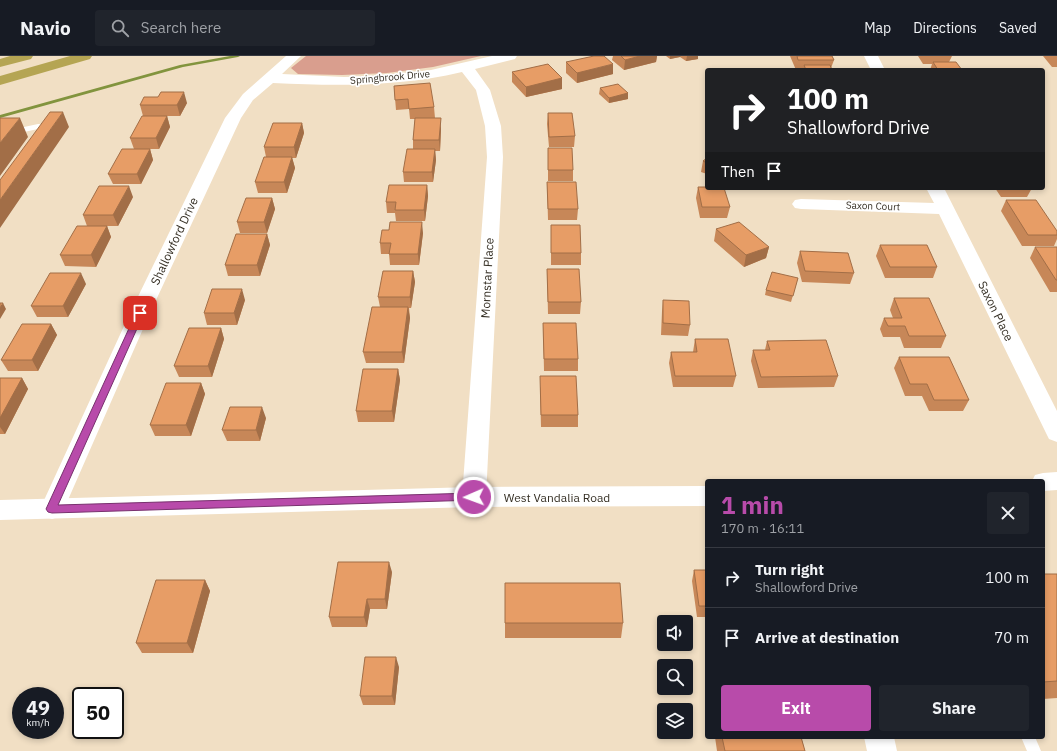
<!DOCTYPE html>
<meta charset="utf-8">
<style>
:root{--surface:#171b24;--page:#20242c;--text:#f1f3f6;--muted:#9ea1a6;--line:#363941;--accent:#b84baa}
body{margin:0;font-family:"IBM Plex Sans",sans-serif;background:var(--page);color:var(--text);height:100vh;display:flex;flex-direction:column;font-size:15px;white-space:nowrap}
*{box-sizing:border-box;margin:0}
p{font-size:13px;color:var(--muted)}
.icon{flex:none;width:22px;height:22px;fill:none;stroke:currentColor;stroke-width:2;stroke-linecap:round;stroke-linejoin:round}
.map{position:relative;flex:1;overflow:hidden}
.sheet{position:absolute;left:705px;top:423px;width:340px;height:260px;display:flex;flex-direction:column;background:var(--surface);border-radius:4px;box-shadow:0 2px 6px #0003}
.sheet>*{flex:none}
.banner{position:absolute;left:705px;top:12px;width:340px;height:122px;border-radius:4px;box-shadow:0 2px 6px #0003;background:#202124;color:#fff;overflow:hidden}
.tools{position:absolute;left:657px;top:559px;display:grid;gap:8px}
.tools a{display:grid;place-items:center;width:36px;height:36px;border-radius:4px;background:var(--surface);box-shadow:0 2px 6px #0003;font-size:20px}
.speed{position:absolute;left:12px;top:631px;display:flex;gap:8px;font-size:20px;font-weight:700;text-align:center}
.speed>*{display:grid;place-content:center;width:52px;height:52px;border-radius:50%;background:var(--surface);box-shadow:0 2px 6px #0003;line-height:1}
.speed small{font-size:10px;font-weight:400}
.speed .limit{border:2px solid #111;border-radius:6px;background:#fff;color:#111}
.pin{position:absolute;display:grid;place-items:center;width:34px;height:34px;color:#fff;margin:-17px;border-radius:8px;box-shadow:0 2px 6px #0006}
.me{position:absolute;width:44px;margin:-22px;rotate:268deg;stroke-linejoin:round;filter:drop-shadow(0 0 3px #0008)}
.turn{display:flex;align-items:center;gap:14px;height:84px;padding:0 16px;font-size:18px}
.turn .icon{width:52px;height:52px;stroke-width:2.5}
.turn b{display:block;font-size:28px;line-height:34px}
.then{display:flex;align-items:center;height:38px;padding:0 16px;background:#0003;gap:8px;font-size:15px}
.round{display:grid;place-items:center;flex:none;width:42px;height:42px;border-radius:4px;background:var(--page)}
.head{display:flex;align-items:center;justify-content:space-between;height:68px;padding:0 16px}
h1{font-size:24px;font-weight:800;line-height:30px;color:var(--accent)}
.primary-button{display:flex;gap:8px;margin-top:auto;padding:8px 16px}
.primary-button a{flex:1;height:46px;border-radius:4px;background:var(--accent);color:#fff;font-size:16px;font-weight:800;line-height:46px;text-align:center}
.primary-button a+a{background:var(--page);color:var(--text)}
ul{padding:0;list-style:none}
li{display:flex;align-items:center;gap:12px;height:60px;padding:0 16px;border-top:1px solid var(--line)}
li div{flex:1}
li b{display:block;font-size:15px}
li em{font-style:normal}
header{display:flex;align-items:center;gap:24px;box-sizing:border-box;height:56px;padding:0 20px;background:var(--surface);border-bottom:1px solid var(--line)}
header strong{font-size:19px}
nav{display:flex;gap:22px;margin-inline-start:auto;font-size:14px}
.search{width:280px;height:36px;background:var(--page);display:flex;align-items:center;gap:10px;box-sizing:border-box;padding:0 14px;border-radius:4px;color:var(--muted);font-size:15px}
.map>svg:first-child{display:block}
.green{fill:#d99e8e}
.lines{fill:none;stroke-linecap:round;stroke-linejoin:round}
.stream{fill:#82943e;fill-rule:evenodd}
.lane{fill:#fff;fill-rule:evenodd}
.street{fill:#fff;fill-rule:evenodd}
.secondary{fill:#fff;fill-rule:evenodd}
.highway{fill:#b5a553;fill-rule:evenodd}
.wall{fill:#c78758}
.shaded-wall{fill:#a26e47}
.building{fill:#e79d66;stroke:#a26e47}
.route{fill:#b84baa;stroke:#78316e}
.labels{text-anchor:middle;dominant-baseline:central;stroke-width:3.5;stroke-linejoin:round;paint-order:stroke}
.far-street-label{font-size:10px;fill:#352f24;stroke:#fff}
.street-label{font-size:12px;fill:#352f24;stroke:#fff}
</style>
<header>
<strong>Navio</strong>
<div class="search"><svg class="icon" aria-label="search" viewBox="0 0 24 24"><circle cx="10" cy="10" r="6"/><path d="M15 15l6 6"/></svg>Search here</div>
<nav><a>Map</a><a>Directions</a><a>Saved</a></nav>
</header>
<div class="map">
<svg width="1057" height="695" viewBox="0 0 1057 695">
<rect width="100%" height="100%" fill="#f1dfc4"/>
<path class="green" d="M306,0H481L433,11L387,17L342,19L298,18L291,12Z"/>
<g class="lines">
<path class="stream" d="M230,0H240L238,1L183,11L0,62V59L180,9Z"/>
<path class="lane" d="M38,68L47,69L48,71L44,82H41L37,80L40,74L38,73L24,76L0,84V79L24,71Z
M1021,681H1035L1041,695H1027Z"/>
<path class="street" d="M286,0H301L282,18L344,21L382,20L431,14L492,0H517L515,3L475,13L490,34L501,70L503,101L486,441L483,448L474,451L465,448L462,441L487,101L485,70L476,34L462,16C398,31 338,30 273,27L253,44L241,62L150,257L64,453L61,460L52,463L43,460L40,453L130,257L225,62L243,38Z
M864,0H878L885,14H871Z
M926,132H944L1057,355V386L1049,383L1046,377L939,158L801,153L795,152L792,148L795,144L801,143L934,147Z"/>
<path class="secondary" d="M1057,416V434L1043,435V425H1032L1035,419L1043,417Z
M707,430V450L474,451L0,464V444L474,431Z
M864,681H894L897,695H867Z"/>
<path class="highway" d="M10,0H33L31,3L0,11V3Z
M70,0H92L90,3L0,29V20Z"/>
</g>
<path class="wall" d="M613,0H657L656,6L624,14L612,4Z
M666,0H698V3L686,5L680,1L670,3Z
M790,0H832L834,4L831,12L832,14H796Z
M918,0H952L949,6L962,14H930L932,8H923Z
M1043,0H1057V11H1052Z
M566,6L613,18L577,27L566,17Z
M512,16L562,22V33L526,41L512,26Z
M394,30L434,51L435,62L441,72L440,95H435L436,104L433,126H404L403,116L413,93V84L415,63H410L409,53L396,54Z
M600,32L628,37V43L609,47L599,38Z
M158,41L187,47L180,60H143L140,49Z
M548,57L575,80L574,91H549L547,68Z
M167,60L170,71L159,93H134L130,82Z
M302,67L304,77L296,102H292L295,112L287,137H258L255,126L266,101L264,91Z
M548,92L573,114V125H548Z
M150,93L153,104L141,128H113L108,118Z
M707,102V118L701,116L703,105Z
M547,126L578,153L577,164H548Z
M427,129L428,140L425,165H396L395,157H387L386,146Z
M698,131L730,151L727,162H700L696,142Z
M995,132H1032L1027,141H1001Z
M133,141L118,170H87L83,159Z
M272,142L275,153L267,177H240L237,166Z
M1006,144L1057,175V183L1054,190H1022L1001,155Z
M551,169L581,197V209H551Z
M107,170L111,181L96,211L65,210L60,199Z
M716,173L769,191L766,202L744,211L714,185Z
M423,177L419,209H390L389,198H381L380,187Z
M267,178L270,189L260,220H228L225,209Z
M880,189L937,211L933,222H885L876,200Z
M1035,191H1057V236H1050L1030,202Z
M800,195L854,217L850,228L802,226L797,207Z
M547,213L581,246L580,258H548Z
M413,215L415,226L411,252H409L410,262L404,307H366L363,296L380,251L378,241Z
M798,222L791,246L765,239L766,234Z
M86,228L68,261H37L31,250Z
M894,242L946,280L941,292H904L900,281H883L880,273L884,262H893L890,254Z
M245,244L237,269H207L204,257Z
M663,244L690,269L688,280L661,279L662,255Z
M543,267L578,303V315H544Z
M51,268L57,279L38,315H8L1,304Z
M221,272L224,283L212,321H179L174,310Z
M695,283L736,320L733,331H673L669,307L671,296H693Z
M767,285L838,320L834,331L758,332L751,305L753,294H765Z
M899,301L969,344L963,355H929L922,340H905L894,312Z
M398,313L400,324L394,366H358L356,355Z
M0,322H22L28,333L5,378H0Z
M201,327L205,338L191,380H155L150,369Z
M540,331L578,359V371H541Z
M266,362L260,385H227L222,374Z
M694,514H707V561H697L692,525Z
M392,516L387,553H370L367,571H332L329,561Z
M1043,518H1057V642L1043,643Z
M205,524L210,535L193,597H142L136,587Z
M505,567H623L621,582H505Z
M399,611L395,649H363L360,640Z
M707,624V635L706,628Z
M715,681H801L805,695H717Z"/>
<path class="shaded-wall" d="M640,0H657L656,6L624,14L625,4Z
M670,0H681L680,1L670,3Z
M687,0H698V3L686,5Z
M613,8V18L577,27V17Z
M562,22V33L526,41V31Z
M184,36L187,47L180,60L177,49Z
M628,37V43L609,47V42Z
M63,56L69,71L0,172V144Z
M167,60L170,71L159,93L156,82Z
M20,62L28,81L0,120V87Z
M441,62V72L440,95L439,84Z
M302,67L304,77L296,102L294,91Z
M150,93L153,104L141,128L137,118Z
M435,93L436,104L433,126L432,116Z
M292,101L295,112L287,137L284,126Z
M427,129L428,140L425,165L424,154Z
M129,130L133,141L118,170L113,159Z
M272,142L275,153L267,177L264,166Z
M422,166L423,177L419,209L418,198Z
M107,170L111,181L96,211L91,199Z
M267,178L270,189L260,220L257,209Z
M769,191L766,202L744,211L746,199Z
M413,215L415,226L411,252L410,241Z
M81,217L86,228L68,261L63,250Z
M242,233L245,244L237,269L234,257Z
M3,247L6,253L0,263V252Z
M408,251L410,262L404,307L402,296Z
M51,268L57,279L38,315L32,304Z
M221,272L224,283L212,321L208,310Z
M398,313L400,324L394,366L392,355Z
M22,322L28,333L5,378L0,371V362Z
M201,327L205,338L191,380L186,369Z
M262,351L266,362L260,385L256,374Z
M389,506L392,516L387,553L385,543Z
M205,524L210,535L193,597L187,587Z
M367,543L370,553L367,571L364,561Z
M396,601L399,611L395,649L392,640Z"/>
<path class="building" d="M594,0H604L613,8L577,17L566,6Z
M621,0H640L625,4Z
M797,0H832L834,4H798Z
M933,6H956L962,14H938Z
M548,8L562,22L526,31L512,16Z
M804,9H830L832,14H806Z
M430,27L434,51L409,53L408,43L395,44L394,30Z
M618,28L628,37L609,42L600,32Z
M161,36H184L177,49H140L144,41H158Z
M50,56H63L0,144V124Z
M548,57H572L575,80L549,81Z
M142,60H167L156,82H130Z
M0,62H20L0,87Z
M415,62H441L439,84H413Z
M273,67H302L294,91H264Z
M548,92H572L573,114H548Z
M122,93H150L137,118H108Z
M407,93H435L432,116H403Z
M264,101H292L284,126H255Z
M707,102V107L703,105Z
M547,126H576L578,153H548Z
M389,129H427L424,154H395L396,146H386Z
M99,130H129L113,159H83Z
M698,131H707V132H724L730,151H702Z
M246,142H272L264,166H237Z
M1006,144H1036L1057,175V179H1028Z
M390,166H422L418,198H389L391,187H380L382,174H389Z
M739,166L769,191L746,199L716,173Z
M551,169H580L581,197H551Z
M77,170H107L91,199H60Z
M236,178H267L257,209H225Z
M880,189H927L937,211H890Z
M1035,191H1057V224H1056Z
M800,195L848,197L854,217L805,215Z
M547,213H579L581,246H548Z
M383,215H413L410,241H378Z
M772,216L798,222L793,240L766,234Z
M50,217H81L63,250H31Z
M212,233H242L234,257H204Z
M894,242H929L946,280H909L905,270H888L884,262H902Z
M663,244L689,245L690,269L663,267Z
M0,247H3L0,252Z
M372,251H408L402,296H363Z
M543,267H576L578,303H544Z
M22,268H51L32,304H1Z
M189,272H221L208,310H174Z
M695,283H728L736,320H675L671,296H697Z
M826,284L838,320L761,321L753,294H770L767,285Z
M899,301H949L969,344H934L927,328H910Z
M363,313H398L392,355H356Z
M540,320H576L578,359H541Z
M0,322H22L0,362Z
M166,327H201L186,369H150Z
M230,351H262L256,374H222Z
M338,506H389L385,543H367L364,561H329Z
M694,514H707V550H699Z
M1043,518H1057V625L1043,626Z
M156,524H205L187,587H136Z
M505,527H620L623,567H505Z
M365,601H396L392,640H360Z
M722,681H801L805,695H725Z"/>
<path class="route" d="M137,255H143L144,257L58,449L474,437L477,438L479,441L477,444L52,457L48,456L46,453Z"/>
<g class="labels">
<g class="far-street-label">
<text transform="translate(390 21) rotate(-5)">Springbrook Drive</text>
<text transform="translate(873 150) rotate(2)">Saxon Court</text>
</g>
<g class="street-label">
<text transform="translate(174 185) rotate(-65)">Shallowford Drive</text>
<text transform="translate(487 222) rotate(-87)">Mornstar Place</text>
<text transform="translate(996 255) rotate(64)">Saxon Place</text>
<text x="557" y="441">West Vandalia Road</text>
</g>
</g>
</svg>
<div class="tools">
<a><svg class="icon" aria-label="sound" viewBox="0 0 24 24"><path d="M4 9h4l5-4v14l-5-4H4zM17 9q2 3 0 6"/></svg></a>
<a><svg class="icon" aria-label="search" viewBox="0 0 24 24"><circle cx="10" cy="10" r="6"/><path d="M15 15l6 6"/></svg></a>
<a><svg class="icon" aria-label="layers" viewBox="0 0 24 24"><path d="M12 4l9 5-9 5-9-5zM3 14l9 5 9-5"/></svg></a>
</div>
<div class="speed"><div>49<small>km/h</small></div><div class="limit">50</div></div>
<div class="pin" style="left:140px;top:257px;background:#d93025"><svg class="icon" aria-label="arrive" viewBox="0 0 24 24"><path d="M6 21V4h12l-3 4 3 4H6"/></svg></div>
<svg class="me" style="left:474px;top:441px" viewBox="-20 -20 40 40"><circle r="17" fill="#b84baa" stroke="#fff" stroke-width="3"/><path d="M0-11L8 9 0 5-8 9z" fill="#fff"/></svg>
<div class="banner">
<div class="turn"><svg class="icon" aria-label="right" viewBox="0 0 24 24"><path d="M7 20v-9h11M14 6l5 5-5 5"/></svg><div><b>100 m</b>Shallowford Drive</div></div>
<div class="then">Then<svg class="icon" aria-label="arrive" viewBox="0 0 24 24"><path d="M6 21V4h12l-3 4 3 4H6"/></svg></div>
</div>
<section class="sheet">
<div class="head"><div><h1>1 min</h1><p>170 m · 16:11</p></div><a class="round"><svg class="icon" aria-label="close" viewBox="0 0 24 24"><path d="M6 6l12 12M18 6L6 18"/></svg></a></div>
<ul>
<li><svg class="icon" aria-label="right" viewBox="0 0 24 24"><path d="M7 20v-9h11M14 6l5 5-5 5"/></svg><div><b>Turn right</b><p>Shallowford Drive</p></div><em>100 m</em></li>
<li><svg class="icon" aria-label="arrive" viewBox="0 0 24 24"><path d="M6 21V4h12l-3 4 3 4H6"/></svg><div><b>Arrive at destination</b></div><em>70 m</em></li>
</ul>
<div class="primary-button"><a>Exit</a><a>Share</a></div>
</section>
</div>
